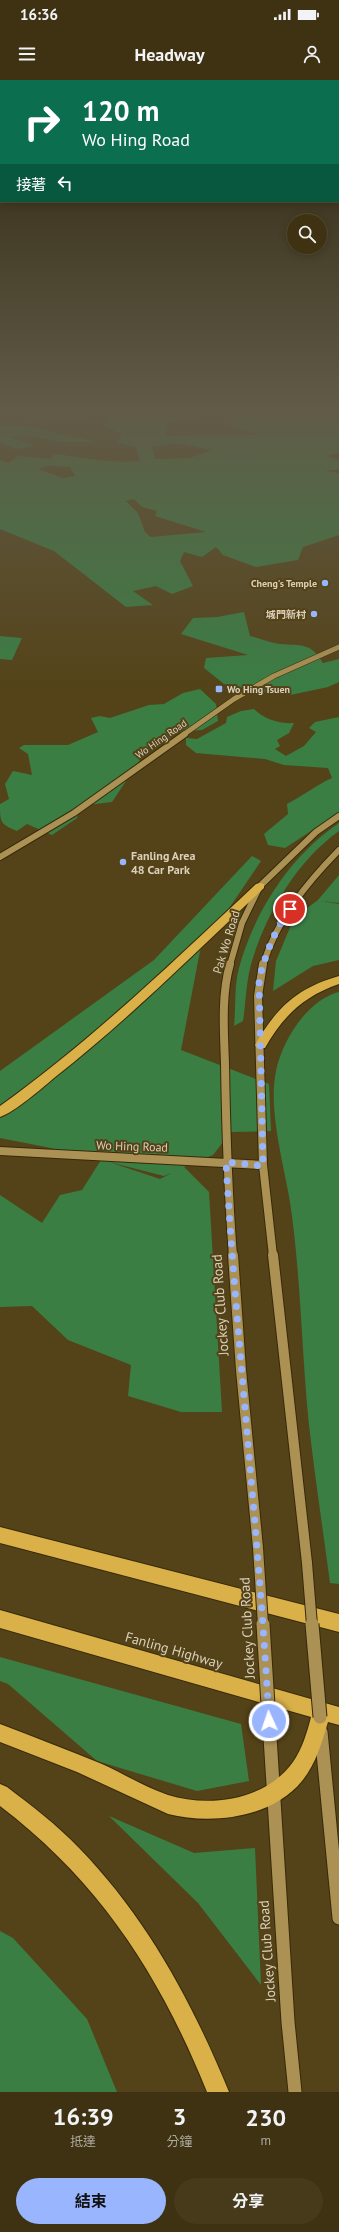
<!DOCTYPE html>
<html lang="zh-TW">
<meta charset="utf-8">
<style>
:root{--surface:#3f3212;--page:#463a1b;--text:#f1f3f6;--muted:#adaa9f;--line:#584d32;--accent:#98b5fd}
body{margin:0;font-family:"PT Sans","Noto Sans TC",sans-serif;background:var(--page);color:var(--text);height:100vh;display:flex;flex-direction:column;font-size:15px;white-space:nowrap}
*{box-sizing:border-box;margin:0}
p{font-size:13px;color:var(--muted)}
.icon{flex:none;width:22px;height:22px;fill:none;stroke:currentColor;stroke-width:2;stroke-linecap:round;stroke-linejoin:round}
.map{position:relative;height:2012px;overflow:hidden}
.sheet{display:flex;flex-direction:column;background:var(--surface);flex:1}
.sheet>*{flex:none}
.banner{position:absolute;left:0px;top:0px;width:339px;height:122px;box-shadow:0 2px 10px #0003,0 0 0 1px var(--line);background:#0b6e4f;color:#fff;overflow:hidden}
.buttons{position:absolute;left:287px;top:134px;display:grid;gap:8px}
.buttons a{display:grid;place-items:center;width:40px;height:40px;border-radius:50%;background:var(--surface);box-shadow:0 2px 10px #0003,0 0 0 1px var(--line);font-size:20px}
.pin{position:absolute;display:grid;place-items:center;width:34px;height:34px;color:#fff;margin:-17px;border:2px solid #fff;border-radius:50%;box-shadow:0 1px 4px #0007}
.me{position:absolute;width:44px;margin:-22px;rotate:357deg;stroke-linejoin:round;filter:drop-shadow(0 0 3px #0008)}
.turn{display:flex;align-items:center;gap:14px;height:84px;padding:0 16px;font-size:18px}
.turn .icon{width:52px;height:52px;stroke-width:2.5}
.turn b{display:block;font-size:28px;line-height:34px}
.then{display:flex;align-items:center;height:38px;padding:0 16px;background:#0003;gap:8px;font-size:15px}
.eta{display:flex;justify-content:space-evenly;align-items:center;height:68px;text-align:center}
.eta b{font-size:24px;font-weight:700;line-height:28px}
.action{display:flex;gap:8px;margin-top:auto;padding:8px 16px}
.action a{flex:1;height:46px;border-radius:24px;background:var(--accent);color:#111;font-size:16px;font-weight:700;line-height:46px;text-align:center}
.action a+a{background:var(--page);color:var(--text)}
.status{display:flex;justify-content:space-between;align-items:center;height:28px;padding:0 20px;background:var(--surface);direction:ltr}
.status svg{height:11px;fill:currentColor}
header{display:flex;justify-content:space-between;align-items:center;height:52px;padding:0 16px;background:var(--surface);font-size:18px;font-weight:700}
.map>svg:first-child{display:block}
.green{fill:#3a7e44;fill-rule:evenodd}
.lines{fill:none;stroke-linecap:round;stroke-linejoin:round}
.secondary-far4-casing{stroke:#372a09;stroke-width:6}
.secondary-far3-casing{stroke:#372a09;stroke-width:8}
.secondary-far2-casing{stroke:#372a09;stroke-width:10}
.secondary-far1-casing{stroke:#372a09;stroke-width:12}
.secondary-casing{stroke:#372a09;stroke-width:15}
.highway-casing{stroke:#372a09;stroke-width:2}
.secondary-far4{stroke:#ab9154;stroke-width:5}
.secondary-far3{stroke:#ab9154;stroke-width:6}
.secondary-far2{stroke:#ab9154;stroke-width:8}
.secondary-far1{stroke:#ab9154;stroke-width:10}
.secondary{stroke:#ab9154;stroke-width:13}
.highway{fill:#dab048;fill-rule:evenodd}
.secondary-bridge-far1-casing{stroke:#372a09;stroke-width:12;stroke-linecap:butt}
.secondary-bridge-casing{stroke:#372a09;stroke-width:15;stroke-linecap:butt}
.secondary-bridge-far1{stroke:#ab9154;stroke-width:10}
.secondary-bridge{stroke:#ab9154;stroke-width:13}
.route{stroke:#98b5fd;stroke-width:7;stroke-dasharray:0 12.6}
.poi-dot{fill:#98b5fd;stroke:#544318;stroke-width:1.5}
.labels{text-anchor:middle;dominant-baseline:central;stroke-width:4;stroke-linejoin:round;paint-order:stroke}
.far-poi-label{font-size:10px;font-weight:bold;fill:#dbd1bb;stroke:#544318;text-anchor:end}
.far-street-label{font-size:10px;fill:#dbd1bb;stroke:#544318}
.poi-label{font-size:12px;font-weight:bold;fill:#dbd1bb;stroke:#544318;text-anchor:start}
.street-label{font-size:12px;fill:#dbd1bb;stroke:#544318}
.near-street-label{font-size:14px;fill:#dbd1bb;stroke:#544318}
</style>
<div class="status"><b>16:36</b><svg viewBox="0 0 49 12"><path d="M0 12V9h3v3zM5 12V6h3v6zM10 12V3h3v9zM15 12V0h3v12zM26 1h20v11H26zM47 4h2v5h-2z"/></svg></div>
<header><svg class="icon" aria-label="menu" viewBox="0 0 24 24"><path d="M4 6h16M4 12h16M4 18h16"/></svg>Headway<svg class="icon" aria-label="person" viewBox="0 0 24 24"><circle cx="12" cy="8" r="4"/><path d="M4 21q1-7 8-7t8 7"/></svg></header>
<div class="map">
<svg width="339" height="2012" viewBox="0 0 339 2012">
<rect width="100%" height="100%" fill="#544318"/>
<path class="green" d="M17,330H339V338L333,340L339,342V373L327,376L339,380V390H323L339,393V455L303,467L298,480L256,487L223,475L216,467L202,477L184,472L180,481L193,506L172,514L156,506L133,511L153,525L126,527L54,471L0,449V380L9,383L18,376L50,379L54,374C82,377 112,384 140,381L136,367L117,363L122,354L102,345L112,338L81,331L91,335C81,343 36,341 24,336C22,335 19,332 17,330ZM202,330L236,331L229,345L263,355L166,356L167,342L200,339ZM176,363L212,370L190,378L155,379L152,367ZM48,386L70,387L75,396L63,398L38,389ZM134,419L142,427L157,431L155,436L206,452L151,457L145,452L138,433L126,421Z
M0,345H21L97,362H64L29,356L10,357L36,366L16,369L0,362Z
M244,532L250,556C259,558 270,563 280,564C301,566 311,562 323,583L339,579V602L328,607L290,615L256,611L224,604L204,588L206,578L248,575L181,554L193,538L217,537Z
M0,556L22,558L12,580L0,579Z
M200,609L216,624L218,641L202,650L179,652L164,663L152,662L112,722L79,726L77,738L52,755L27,744L17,751C0,744 0,742 0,724L9,719L5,704L13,691L32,695L28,674L19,668L24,665H68L98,652L91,638L100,636L110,638L149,625L164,624L183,613Z
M254,629C264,639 279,644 294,643L289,653L277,660L280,666L275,669L286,676L304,666L316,652L309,648L315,642L339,637V738L325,742L285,768L268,765L264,754L288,734L287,724C303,716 316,705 332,698L328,688L284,685L265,679L196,673L186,665V658L197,659L226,643L227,637L241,631Z
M339,743V751C297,781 267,832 252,881C246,900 246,922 243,941L234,946C236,927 234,906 239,888C254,832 291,775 339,743Z
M252,776L261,781L200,871L181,970L269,1004L271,1051L231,1052L213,1075L184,1087L209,1112L222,1332H181L128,1316L131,1285L68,1260L32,1226L0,1227V1115L42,1143L60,1115L82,1110L101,1080L46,1067L0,1058V991L154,880ZM109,1082L164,1096L172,1093L160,1099Z
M339,795V823L321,821L339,824V880L313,886L273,911L276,881L294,838L318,820Z
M339,912V1504L330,1503C323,1450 315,1398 309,1345C302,1276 301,1205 292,1136C287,1093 267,1034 276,991C282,961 307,920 339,912Z
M0,1577L241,1644L249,1701L197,1711L97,1681L8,1604L0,1601Z
M109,1736L194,1773L255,1768L261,1905L198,1823Z
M0,1851L13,1858L87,1939L117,2012H0Z"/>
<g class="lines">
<g class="secondary-far4-casing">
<path id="secondary-far4" d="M183,655L234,619L274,596L339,567"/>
</g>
<g class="secondary-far3-casing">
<path id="secondary-far3" d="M0,777L74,733L185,654
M230,885L242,843L260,806L316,752L339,736
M263,885C277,839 306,804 339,770"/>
</g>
<g class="secondary-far2-casing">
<path id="secondary-far2" d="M230,884C221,916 224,951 225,984C226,1049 228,1112 233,1176
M263,884L258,916L263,1085L273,1176
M0,1071L263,1085"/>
</g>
<g class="secondary-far1-casing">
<path id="secondary-far1" d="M233,1175L241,1290L258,1468
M273,1175L307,1483"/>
</g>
<g class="secondary-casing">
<path id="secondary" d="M269,1641L288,1942L295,2012
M321,1652L339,1838"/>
</g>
<g class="highway-casing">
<path id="highway" d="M260,803L264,804V808C195,873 128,940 54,998C41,1009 15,1032 0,1037V1026C92,960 174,881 256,804Z
M339,896V904C304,916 283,936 265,968H257L255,965C276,928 297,908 339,896Z
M0,1447L339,1534V1552L0,1463Z
M0,1530L339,1627V1645L328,1642C322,1662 316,1684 302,1701C272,1738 212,1745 168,1734L77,1692L0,1662V1644C34,1657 68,1670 102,1684C124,1694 145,1707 168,1715C210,1728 266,1720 293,1682C302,1669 307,1653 311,1637L0,1548Z
M0,1704L7,1707C32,1726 57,1745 79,1768C147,1838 192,1922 229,2012H207C160,1896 101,1803 0,1726Z"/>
</g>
<use href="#secondary-far4" class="secondary-far4"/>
<use href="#secondary-far3" class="secondary-far3"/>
<use href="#secondary-far2" class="secondary-far2"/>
<use href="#secondary-far1" class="secondary-far1"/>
<use href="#secondary" class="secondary"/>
<use href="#highway" class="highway"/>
<g class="secondary-bridge-far1-casing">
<path id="secondary-bridge-far1" d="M258,1468L263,1545
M307,1483L312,1545"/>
</g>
<g class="secondary-bridge-casing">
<path id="secondary-bridge" d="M263,1544L269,1641
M312,1544L320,1637"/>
</g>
<use href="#secondary-bridge-far1" class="secondary-bridge-far1"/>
<use href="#secondary-bridge" class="secondary-bridge"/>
</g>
<linearGradient id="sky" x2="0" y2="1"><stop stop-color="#2e250d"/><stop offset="0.54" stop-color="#615b48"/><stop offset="1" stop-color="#615b48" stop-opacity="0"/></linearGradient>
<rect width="339" height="612" fill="url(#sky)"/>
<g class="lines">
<path class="route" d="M269,1641C259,1454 237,1269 226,1082L263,1086L259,900C265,875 275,849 290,829"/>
</g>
<g class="poi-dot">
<circle cx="325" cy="503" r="4"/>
<circle cx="314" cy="534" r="4"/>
<rect x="215" y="605" width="8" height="8" rx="2"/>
<circle cx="123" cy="782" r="4"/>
</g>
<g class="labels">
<g class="far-poi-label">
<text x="317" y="503">Cheng's Temple</text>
<text x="306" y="534">城門新村</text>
<text x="227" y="609" text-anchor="start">Wo Hing Tsuen</text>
</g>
<g class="far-street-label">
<text transform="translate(161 659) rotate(-35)">Wo Hing Road</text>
</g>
<g class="poi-label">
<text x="131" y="775">Fanling Area<tspan x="131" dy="14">48 Car Park</tspan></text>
</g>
<g class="street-label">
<text transform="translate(226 862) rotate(-73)">Pak Wo Road</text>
<text transform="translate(132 1066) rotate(2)">Wo Hing Road</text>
</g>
<g class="near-street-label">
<text transform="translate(220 1225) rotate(-94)">Jockey Club Road</text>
<text transform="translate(247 1548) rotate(-93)">Jockey Club Road</text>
<text transform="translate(174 1570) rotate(16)">Fanling Highway</text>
<text transform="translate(267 1871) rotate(-94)">Jockey Club Road</text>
</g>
</g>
</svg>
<div class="buttons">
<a><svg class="icon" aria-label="search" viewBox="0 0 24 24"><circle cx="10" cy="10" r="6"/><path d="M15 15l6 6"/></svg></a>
</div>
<div class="pin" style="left:290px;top:829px;background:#d93025"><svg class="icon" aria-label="arrive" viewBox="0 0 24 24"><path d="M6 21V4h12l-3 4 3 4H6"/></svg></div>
<svg class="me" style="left:269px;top:1641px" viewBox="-20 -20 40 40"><circle r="17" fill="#98b5fd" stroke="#fff" stroke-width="3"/><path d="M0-11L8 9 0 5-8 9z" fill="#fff"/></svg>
<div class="banner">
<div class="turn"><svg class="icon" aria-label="right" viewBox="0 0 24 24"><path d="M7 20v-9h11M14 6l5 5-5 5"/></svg><div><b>120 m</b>Wo Hing Road</div></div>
<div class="then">接著<svg class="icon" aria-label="left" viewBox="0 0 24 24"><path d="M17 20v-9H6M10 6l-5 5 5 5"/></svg></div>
</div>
</div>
<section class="sheet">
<div class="eta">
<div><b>16:39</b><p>抵達</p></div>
<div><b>3</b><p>分鐘</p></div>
<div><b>230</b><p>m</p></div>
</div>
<div class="action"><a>結束</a><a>分享</a></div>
</section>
